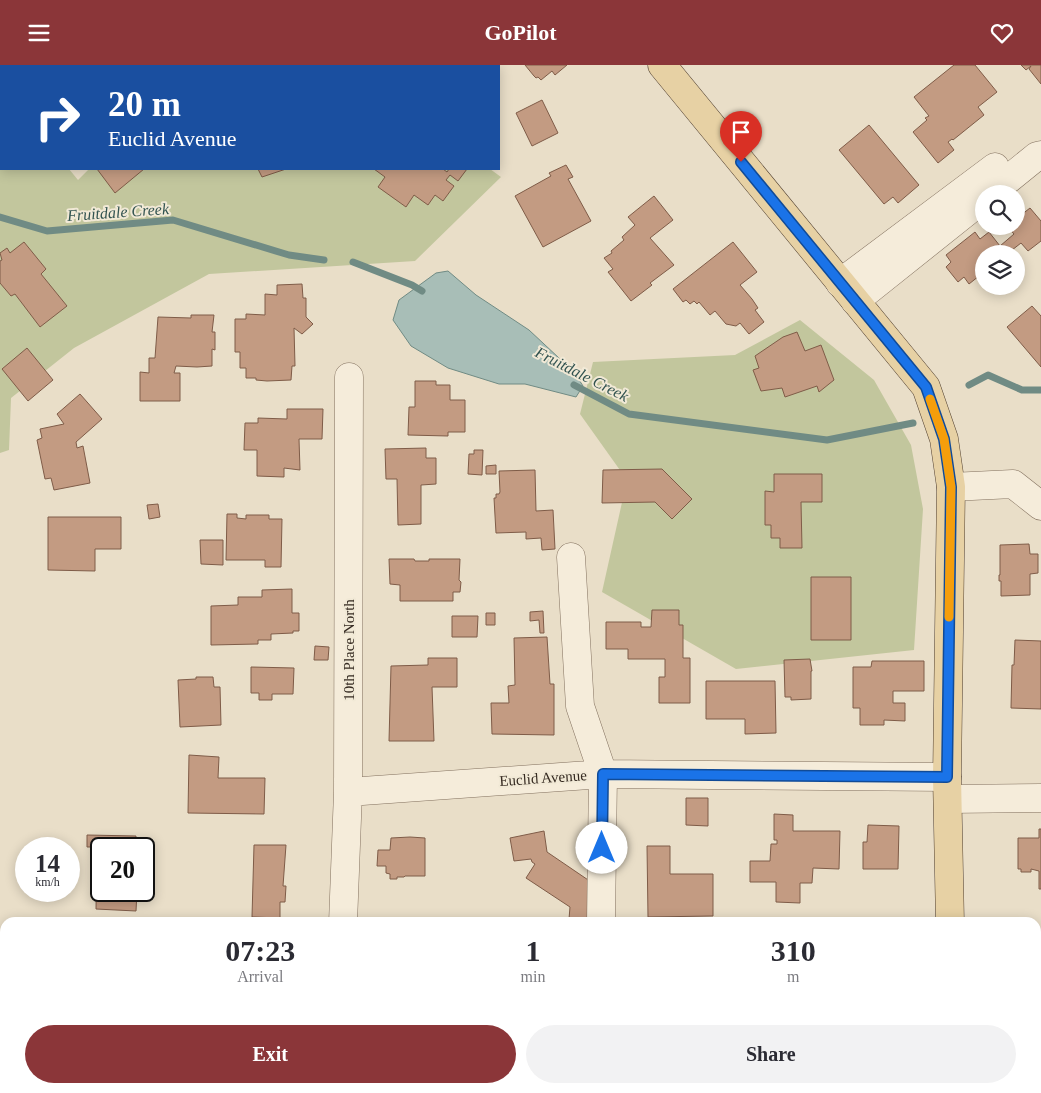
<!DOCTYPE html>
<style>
:root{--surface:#fff;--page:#f2f2f3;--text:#2b2b33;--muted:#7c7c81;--accent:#8b3639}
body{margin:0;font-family:"Times New Roman",serif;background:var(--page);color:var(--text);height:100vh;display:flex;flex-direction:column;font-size:19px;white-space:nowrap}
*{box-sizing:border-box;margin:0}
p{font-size:16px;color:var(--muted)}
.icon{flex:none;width:28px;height:28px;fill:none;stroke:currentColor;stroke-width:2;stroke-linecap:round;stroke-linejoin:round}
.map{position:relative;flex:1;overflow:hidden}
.drawer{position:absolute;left:0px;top:852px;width:1041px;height:176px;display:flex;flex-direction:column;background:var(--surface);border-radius:15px 15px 0 0;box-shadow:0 2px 12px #0003}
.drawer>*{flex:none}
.guide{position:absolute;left:0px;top:0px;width:500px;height:105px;box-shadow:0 2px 12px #0003;background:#1a4fa0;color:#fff;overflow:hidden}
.buttons{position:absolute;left:975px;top:120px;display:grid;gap:10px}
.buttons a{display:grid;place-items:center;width:50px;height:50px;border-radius:50%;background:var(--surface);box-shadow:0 2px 12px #0003;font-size:25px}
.speed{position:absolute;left:15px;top:772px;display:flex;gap:10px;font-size:25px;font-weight:700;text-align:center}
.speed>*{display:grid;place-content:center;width:65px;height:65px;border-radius:50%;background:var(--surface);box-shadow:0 2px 12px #0003;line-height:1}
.speed small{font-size:12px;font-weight:400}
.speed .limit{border:2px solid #111;border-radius:8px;background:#fff;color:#111}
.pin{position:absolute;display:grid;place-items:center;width:42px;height:42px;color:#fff;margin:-51px -21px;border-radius:50% 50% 50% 0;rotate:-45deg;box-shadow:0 0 5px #0007}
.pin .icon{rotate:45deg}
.me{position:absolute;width:55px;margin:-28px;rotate:0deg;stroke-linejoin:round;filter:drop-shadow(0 0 4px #0008)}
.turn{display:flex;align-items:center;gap:18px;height:105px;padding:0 25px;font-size:22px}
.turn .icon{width:65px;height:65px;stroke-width:2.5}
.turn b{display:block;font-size:35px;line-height:42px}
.eta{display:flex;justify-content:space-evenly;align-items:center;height:85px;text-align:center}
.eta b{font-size:30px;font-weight:800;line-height:35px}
.primary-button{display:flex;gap:10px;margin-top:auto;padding:10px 25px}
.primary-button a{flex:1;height:58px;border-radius:30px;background:var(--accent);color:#fff;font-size:20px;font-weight:800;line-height:58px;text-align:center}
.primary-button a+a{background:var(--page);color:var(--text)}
header{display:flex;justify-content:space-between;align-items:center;height:65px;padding:0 25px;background:var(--accent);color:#fff;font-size:22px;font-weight:800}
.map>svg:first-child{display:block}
.green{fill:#c2c69d}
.water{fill:#a8beb7;stroke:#708b84}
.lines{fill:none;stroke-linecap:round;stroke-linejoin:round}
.stream{stroke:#708b84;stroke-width:7}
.building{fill:#c39b82;stroke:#7f5c48}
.minor-casing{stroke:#83715f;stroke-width:29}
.major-casing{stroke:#514032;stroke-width:29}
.minor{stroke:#f5ecda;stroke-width:28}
.major{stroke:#e7d1a4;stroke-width:28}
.route-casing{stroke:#114b97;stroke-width:12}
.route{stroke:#1a73e8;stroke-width:9}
.slow{stroke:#f59e0b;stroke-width:9}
.labels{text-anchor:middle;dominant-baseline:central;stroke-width:4;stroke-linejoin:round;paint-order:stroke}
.street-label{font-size:15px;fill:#352a21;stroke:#f1e9d6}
.water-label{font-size:16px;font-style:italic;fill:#325350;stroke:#f1e9d6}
</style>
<header><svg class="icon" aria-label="menu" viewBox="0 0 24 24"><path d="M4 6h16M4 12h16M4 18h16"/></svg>GoPilot<svg class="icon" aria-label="heart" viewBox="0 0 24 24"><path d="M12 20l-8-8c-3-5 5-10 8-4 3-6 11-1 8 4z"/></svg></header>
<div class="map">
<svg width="1041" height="1028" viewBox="0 0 1041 1028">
<rect width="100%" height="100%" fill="#e9dec8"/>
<path class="green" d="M0,16L1,104H69L78,115L89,104H490L501,112L415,196L209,209L74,283L11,333L9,385L0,388Z
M800,255L874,315L911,380L923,444L914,585L736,604L602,527L627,415L580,349L593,297L735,290Z
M423,1024H529L543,1028H410Z
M584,1024H656L658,1028H573Z"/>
<path class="water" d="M448,206L476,230L529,265L574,307L583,321L576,332L525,319H499L448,303L411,281L393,255L399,235L436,208Z"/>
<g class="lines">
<path class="stream" d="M0,152L47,166L173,155L289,190L324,195
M353,197L412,220L422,226
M574,320L629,349L827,375L913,358
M969,320L988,310L1022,325H1041
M1036,892H1041
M680,1028L687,1024"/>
</g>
<path class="building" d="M94,0H154L152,1Z
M525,0H567L555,10L552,6L541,15L538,12L536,13L534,11Z
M954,0H975L997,27L978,42L984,50L953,75L952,74L948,77L954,85L938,98L913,67L927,55L925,53L929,51L914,32Z
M1021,0H1041V19L1029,4L1031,1L1026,5Z
M542,35L558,68L532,81L516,48Z
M869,60L919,120L898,138L893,132L884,139L839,85Z
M566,100L573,112L568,114L591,156L543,182L515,131L551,111L549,108Z
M97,104H144L115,128Z
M258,104H286L262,112Z
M374,104H443L447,107L449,104H467L458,116L450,110L446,115L454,121L443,136L435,130L428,140L414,130L406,142L378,122L385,112Z
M654,131L673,155L650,173L674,200L650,218L652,220L631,236L608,207L613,204L604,193L612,188L611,186L624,175L622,172L635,160L628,152Z
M1030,143L1041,156V176L1028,186L1021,178L1007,189H984V207L969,219L964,212L958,217L946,202L951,197L946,190L975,167L980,174L989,167L1000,181L1014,169L1007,161H1016V154Z
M24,177L46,204L41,209L67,241L40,262L15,229L11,231L0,218V196L2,195L0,188L7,183L10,188Z
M733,177L757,207L740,220L752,234L758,243L755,245L764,257L749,269L740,258L736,261L726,259L715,246L710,250L699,237L697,239L694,236L690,239L686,235L683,237L673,224Z
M302,219L303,233H306V252L313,259L302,269L294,263L295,301H292L291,315L267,316L256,315V313H246V303H240V287H235V254H246V249L265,250V229L277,230V220Z
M1032,241L1041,251V302L1007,262Z
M191,250H214L212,267H215V285L212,284V301L197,302L176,301L174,308H180V336H140V307L149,308V293H155L158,252L191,253Z
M797,267L805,286L821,280L834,315L819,327L817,321L785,332L782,323L761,326L753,305L759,303L755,291L783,272Z
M27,283L53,315L28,336L2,304Z
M415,316H436V320H450V335H465V367H448V371L408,370L409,342H415Z
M80,329L102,354L76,377L77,383L83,381L90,418L54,425L51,413L45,414L37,375L42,373L40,364L64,359L57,349Z
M287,344H323L322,374H299L300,405L284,403V412L257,411V385H244L245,358H258V353L287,354Z
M426,383V393H436V419L421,420V459L398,460L397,414H386L385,384Z
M474,385H483L482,410L468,409L469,389H474Z
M496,400V409H486V401Z
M662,404L692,434L672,454L655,437L602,438L603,405Z
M535,405L536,446L553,445L555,484L542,485L541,473L526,474V467L496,468L494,433H496V429H499L500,427L499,406Z
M774,409H822V437H801L802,483H780V473H771V460H765V426L774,427Z
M158,439L160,452L149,454L147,440Z
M227,449H237V453L246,454V450H269V454H282L281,502H265V495H226Z
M48,452H121V484H95V506L48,505Z
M200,475H223V500L201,499Z
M1029,479L1030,489H1038V508L1030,509V530L1001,531V516H999V510H1000V480Z
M389,494H414L415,496H429V494H460L459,515L461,517L460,527H453V536H400V520L390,519Z
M811,512H851V575H811Z
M292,524V548H299V566H293V568L271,569V575H258V579L211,580V541L238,540V532H262V525Z
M652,545H679V560H683V593H690V638H659V612H665V594H628V584H606V557H641V562H651Z
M543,546L544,568H540L539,555L530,556V547Z
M486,548H495V560H486Z
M452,551H478L477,572H452Z
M547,572L550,619H554V670L492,669L491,638H509L508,621L515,620L514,573Z
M1015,575L1041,576V644L1011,643L1012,600H1014Z
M315,581L329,582L328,595H314Z
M428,593H457V622H432L434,676H389L391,601L428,600Z
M810,594L812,606H811V634L791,635V632H785L784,595Z
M872,596H924V626H893V638H905V656L884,655V660H860V643H853V602H871Z
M251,602L294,603L293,629H272V635H259V628H251Z
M196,612H213L214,622H220L221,660L180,662L178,615L196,614Z
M706,616H775L776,668L745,669V654H706Z
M189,690L219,692L218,713H265L264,749L188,748Z
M686,733H708V761L686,760Z
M774,749L793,750V766H840L839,804L813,803L812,818H800V838L776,837V817H750V796H770L771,779H777V775H774Z
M868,760L899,761L898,804H863V777H867Z
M1039,764H1041V824H1039V806L1031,804V807H1021V804H1018V773H1039Z
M544,766L547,787L597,821V854H569L570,842L526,813L535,799L532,797L531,794L514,796L510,773Z
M87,770L136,771L135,784H101V826H137L136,846L96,844L97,782H87Z
M410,772L425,773V811H405L404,812H397V814H390V809L386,808V801H377L378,785H390L391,773Z
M254,780H286L283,821H286L285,837H280V853L252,852Z
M647,781H670V809H713V851L648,852Z
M1036,929H1041V1013H1036Z
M0,940H5V977H0Z
M109,1024H143V1028H109Z
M219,1024H240V1028H219Z
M1009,1025H1041V1028H1009Z"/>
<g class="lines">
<g class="minor-casing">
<path id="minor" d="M990,129L1037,91L1041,90
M840,218L995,102
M855,236L984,133
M951,422L1013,419L1041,441
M571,492L580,641L603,709L601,858
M348,727L603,709L947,712
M948,734L1041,733
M343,858L348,727L349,312
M337,1028V1024"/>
</g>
<g class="major-casing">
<path id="major" d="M662,0L926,322L944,374L951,422L947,712L950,858
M954,1024V1028"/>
</g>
<use href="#minor" class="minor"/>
<use href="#major" class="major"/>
</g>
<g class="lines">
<g class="route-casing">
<path id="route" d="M602,783L603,709L947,712L951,422L944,374L926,322L741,97"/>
</g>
<use href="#route" class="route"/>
<path class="slow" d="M930,334L944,374L951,422L949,552"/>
</g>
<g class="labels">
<g class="street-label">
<text transform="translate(349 585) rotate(-90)">10th Place North</text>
<text transform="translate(543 713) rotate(-4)">Euclid Avenue</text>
</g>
<g class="water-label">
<text transform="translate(118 147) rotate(-4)">Fruitdale Creek</text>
<text transform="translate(582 309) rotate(27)">Fruitdale Creek</text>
</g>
</g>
</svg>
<div class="buttons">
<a><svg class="icon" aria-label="search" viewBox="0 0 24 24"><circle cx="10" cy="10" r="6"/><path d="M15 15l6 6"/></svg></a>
<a><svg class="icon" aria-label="layers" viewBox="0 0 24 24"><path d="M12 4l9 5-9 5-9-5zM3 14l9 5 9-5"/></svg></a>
</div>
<div class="speed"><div>14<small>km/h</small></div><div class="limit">20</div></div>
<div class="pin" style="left:741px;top:97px;background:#d93025"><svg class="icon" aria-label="arrive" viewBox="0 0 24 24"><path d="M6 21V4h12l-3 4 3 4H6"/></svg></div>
<svg class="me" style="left:602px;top:783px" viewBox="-20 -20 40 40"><circle r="19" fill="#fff"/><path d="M0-13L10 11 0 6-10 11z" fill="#1a73e8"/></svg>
<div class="guide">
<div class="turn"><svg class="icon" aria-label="right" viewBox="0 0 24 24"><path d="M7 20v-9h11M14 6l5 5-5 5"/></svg><div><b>20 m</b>Euclid Avenue</div></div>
</div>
<section class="drawer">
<div class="eta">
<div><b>07:23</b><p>Arrival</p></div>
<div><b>1</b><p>min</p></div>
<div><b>310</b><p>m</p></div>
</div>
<div class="primary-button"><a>Exit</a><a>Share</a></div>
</section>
</div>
